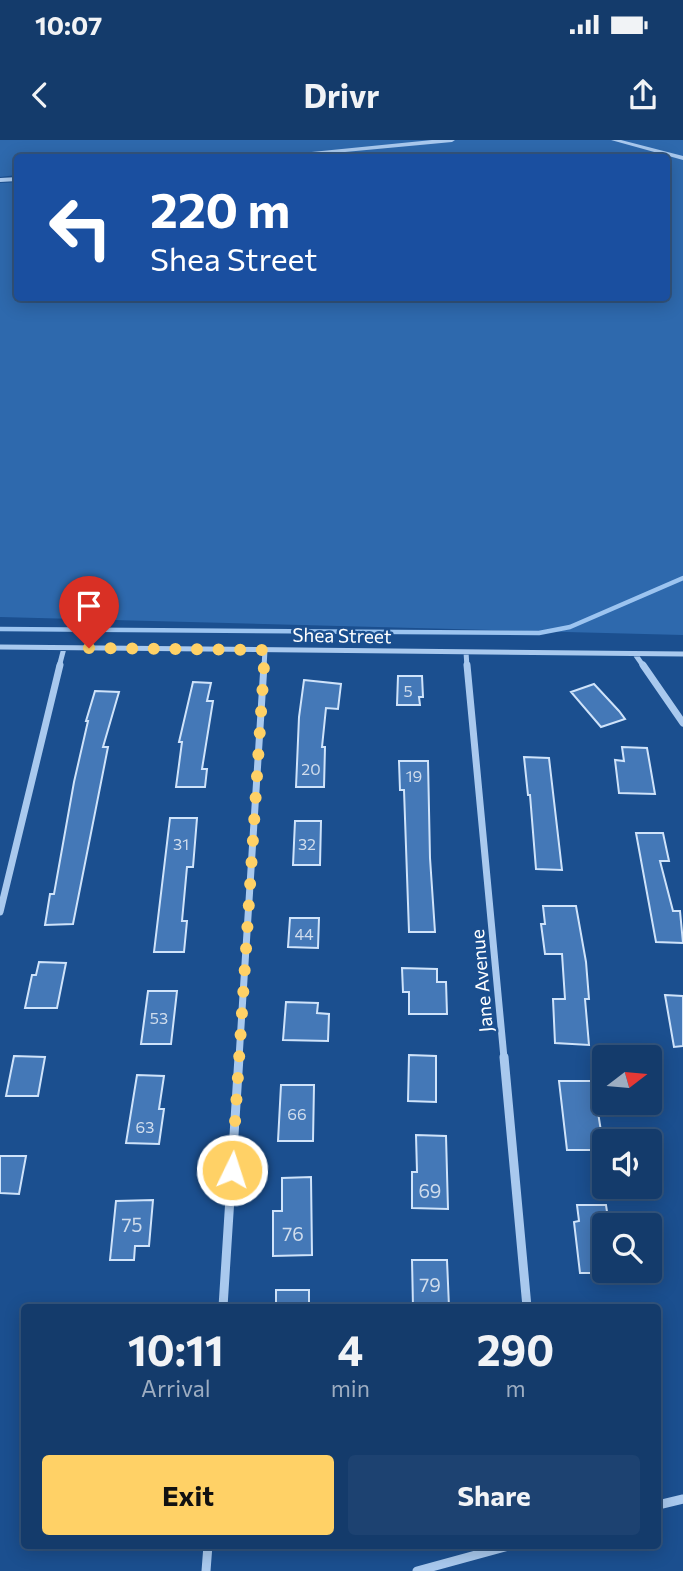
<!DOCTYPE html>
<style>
:root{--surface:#143b6b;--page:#1d4271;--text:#f1f3f6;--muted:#9dadc1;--line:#33557e;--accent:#ffd166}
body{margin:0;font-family:Commissioner,sans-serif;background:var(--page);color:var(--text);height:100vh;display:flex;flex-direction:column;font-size:26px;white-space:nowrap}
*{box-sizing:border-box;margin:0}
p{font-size:23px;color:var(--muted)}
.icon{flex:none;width:38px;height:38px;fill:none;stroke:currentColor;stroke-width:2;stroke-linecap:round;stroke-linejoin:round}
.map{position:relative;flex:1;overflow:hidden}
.side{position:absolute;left:21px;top:1164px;width:640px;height:245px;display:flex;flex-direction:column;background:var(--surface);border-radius:7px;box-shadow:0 4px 18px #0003,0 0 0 2px var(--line)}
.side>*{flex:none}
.top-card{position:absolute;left:14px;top:14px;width:656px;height:147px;border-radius:7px;box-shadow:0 4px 18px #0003,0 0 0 2px var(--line);background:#1a4fa0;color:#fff;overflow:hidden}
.needle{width:46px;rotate:74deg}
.buttons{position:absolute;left:592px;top:905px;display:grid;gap:14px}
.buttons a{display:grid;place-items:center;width:70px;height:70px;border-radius:7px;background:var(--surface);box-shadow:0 4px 18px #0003,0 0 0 2px var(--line);font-size:35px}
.pin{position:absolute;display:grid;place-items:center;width:60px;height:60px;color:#fff;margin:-72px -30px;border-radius:50% 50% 50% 0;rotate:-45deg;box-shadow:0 0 7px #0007}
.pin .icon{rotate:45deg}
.me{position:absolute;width:77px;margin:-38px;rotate:4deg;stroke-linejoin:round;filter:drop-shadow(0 0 5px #0008)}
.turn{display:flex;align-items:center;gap:24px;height:147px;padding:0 21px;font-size:32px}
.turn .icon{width:91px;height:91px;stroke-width:2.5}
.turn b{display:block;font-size:49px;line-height:60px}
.eta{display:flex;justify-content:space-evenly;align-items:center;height:119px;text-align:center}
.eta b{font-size:42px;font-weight:700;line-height:49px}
.primary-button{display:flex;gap:14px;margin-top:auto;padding:14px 21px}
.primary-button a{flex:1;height:80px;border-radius:7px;background:var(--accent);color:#111;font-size:28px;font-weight:700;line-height:80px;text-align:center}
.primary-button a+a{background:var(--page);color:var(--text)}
.status{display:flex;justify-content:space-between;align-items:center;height:49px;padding:0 35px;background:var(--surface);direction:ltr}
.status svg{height:19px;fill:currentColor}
header{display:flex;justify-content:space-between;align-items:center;height:91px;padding:0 21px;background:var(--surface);font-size:32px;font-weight:700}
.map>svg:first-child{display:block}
.green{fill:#2e69ad}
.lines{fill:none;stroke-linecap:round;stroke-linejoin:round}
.stream{stroke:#9cc4f0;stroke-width:4.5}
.building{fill:#4478b7;stroke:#cfe3fa;stroke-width:2}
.minor-far2{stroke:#a9c9ee;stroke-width:5}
.minor-far1{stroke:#a9c9ee;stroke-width:7}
.minor{stroke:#a9c9ee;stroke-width:9}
.tertiary{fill:#a9c9ee;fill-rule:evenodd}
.route{stroke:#ffd166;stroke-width:12;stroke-dasharray:0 21.6}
.labels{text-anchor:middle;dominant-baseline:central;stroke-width:5;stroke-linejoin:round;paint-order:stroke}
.number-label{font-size:16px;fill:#d0dded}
.street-label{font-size:19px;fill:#fff;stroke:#1b4f8f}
.near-number-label{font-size:19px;fill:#d0dded}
</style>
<div class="status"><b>10:07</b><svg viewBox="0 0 49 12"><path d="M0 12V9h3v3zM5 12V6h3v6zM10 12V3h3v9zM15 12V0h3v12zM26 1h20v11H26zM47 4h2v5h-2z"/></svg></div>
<header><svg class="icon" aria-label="back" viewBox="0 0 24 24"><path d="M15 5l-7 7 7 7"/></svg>Drivr<svg class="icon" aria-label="share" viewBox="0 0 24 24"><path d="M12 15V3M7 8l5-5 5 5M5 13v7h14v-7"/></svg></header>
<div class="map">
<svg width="683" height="1431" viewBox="0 0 683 1431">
<rect width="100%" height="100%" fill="#1b4f8f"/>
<path class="green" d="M0,0H683V495L0,477V43L17,42L18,158H667V18H18L17,35L0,37Z"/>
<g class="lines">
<path class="stream" d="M0,489L539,493L570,487L683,438"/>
</g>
<path class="building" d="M398,536H422L423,557H419L420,565H397Z
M304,540L341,544L338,569L326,568L322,607H325L324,647H296L299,577Z
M193,542L211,543L207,561H213L202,629H207L205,647H176L182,602H179Z
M594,544L619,571L625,579L601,587L571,552Z
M95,551L119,552L103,607H108L73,784L45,785L50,754H54L74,642L88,581H86Z
M622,607L647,608L655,654L619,653L615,620L624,621Z
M524,617L549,618L562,730L536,729L530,655H528Z
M399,621H428L430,718L435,792H409L404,650H400Z
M170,678H197L193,727H187L182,781H187L184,812H154Z
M295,681H321L320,725H293Z
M636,693H663L669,721H660L673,771H680L683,803L656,802Z
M543,766H576L586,822L589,859H585L589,905L555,903L553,859H565L562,814H545L541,784H545Z
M290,778H319L318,808L288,807Z
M39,822L66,823L57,868H25L32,835H36Z
M402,828L437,829V842H446L447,874H409V852H403Z
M148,851H177L171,904H141Z
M665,855L683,856V906L674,907Z
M286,862L318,863L317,873L329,874L328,901L283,900Z
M409,915L436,916V962L408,961Z
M14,916L45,917L38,956H6Z
M137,935L164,936L159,969H164L159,1004L126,1003Z
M559,941H593L604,1010H567Z
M281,945H314L313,1001H278Z
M416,995L446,996L448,1069L412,1068V1032H417Z
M0,1016H26L19,1054L0,1053Z
M311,1037L312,1115L273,1116V1071H282V1038Z
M153,1060L149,1106H135L134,1120H110L116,1061Z
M577,1065H606L609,1085H604V1133H580L574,1082L579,1081Z
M412,1120H447L449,1167H413Z
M276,1150H309V1167H276Z"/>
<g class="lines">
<path class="minor-far2" d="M0,507L683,514
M466,512L467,527
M635,514L644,527
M59,527L64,508
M264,527L265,510"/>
<path class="minor-far1" d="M467,525L504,918
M643,525L683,583
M0,772L60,525
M239,918L264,525"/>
<path class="minor" d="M504,917L527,1167
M223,1167L239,917
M658,1365L683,1359
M206,1431L208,1405
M417,1431L512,1405"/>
<path class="tertiary" d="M432,0H455L452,2L281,18H252Z
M611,0H621L683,16V20Z
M18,37V41L0,42V38Z"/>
</g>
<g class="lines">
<path class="route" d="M89,508L265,510L232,1030"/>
</g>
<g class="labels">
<g class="number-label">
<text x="408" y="550">5</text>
<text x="311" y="628">20</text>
<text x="414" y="635">19</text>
<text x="181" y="703">31</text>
<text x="307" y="703">32</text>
<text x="304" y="793">44</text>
<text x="159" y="877">53</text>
<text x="297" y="973">66</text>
<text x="145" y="986">63</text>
</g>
<g class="street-label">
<text transform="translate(342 495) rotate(1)">Shea Street</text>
<text transform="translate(481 841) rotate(-95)">Jane Avenue</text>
</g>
<g class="near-number-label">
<text x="430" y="1050">69</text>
<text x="132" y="1084">75</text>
<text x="293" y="1093">76</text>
<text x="430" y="1144">79</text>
</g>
</g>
</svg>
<div class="buttons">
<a><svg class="needle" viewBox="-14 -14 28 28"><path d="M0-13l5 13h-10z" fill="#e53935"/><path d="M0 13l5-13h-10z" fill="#9dadc1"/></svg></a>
<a><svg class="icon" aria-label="sound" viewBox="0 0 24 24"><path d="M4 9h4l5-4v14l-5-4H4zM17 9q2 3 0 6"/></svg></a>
<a><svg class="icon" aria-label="search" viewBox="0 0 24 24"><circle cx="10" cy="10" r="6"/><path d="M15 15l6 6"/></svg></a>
</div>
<div class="pin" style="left:89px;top:508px;background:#d93025"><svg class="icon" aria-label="arrive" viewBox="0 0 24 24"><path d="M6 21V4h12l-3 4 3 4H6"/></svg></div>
<svg class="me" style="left:232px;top:1030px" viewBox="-20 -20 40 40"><circle r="17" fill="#ffd166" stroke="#fff" stroke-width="3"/><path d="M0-11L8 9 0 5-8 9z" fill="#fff"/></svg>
<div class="top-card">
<div class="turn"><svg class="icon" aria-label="left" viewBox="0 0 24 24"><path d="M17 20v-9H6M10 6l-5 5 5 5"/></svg><div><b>220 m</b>Shea Street</div></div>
</div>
<section class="side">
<div class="eta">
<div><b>10:11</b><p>Arrival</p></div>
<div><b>4</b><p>min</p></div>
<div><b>290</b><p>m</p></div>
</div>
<div class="primary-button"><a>Exit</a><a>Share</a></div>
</section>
</div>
